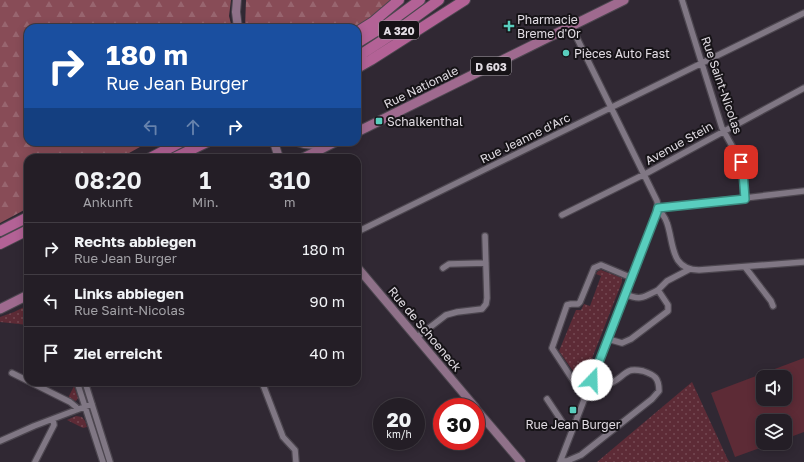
<!DOCTYPE html>
<html lang="de">
<meta charset="utf-8">
<style>
:root{--surface:#241e26;--page:#2c272e;--text:#f1f3f6;--muted:#a3a2a7;--line:#413c43}
body{margin:0;font-family:"Golos Text",sans-serif;background:var(--page);color:var(--text);height:100vh;display:flex;flex-direction:column;font-size:15px;white-space:nowrap}
*{box-sizing:border-box;margin:0}
p{font-size:13px;color:var(--muted)}
.icon{flex:none;width:22px;height:22px;fill:none;stroke:currentColor;stroke-width:2;stroke-linecap:round;stroke-linejoin:round}
.map{position:relative;flex:1;overflow:hidden}
.side{position:absolute;left:24px;top:154px;width:337px;height:232px;display:flex;flex-direction:column;background:var(--surface);border-radius:12px;box-shadow:0 2px 10px #0003,0 0 0 1px var(--line)}
.side>*{flex:none}
.banner{position:absolute;left:24px;top:24px;width:337px;height:122px;border-radius:12px;box-shadow:0 2px 10px #0003,0 0 0 1px var(--line);background:#1a4fa0;color:#fff;overflow:hidden}
.buttons{position:absolute;left:756px;top:370px;display:grid;gap:8px}
.buttons a{display:grid;place-items:center;width:36px;height:36px;border-radius:8px;background:var(--surface);box-shadow:0 2px 10px #0003,0 0 0 1px var(--line);font-size:20px}
.speed{position:absolute;left:373px;top:398px;display:flex;gap:8px;font-size:20px;font-weight:700;text-align:center}
.speed>*{display:grid;place-content:center;width:52px;height:52px;border-radius:50%;background:var(--surface);box-shadow:0 2px 10px #0003,0 0 0 1px var(--line);line-height:1}
.speed small{font-size:10px;font-weight:400}
.speed .limit{border:6px solid #d22;background:#fff;color:#111}
.pin{position:absolute;display:grid;place-items:center;width:34px;height:34px;color:#fff;margin:-17px;border-radius:8px;box-shadow:0 2px 6px #0006}
.me{position:absolute;width:44px;margin:-22px;rotate:21deg;stroke-linejoin:round;filter:drop-shadow(0 0 3px #0008)}
.turn{display:flex;align-items:center;gap:14px;height:84px;padding:0 16px;font-size:18px}
.turn .icon{width:52px;height:52px;stroke-width:2.5}
.turn b{display:block;font-size:28px;line-height:34px}
.lanes{display:flex;align-items:center;height:38px;padding:0 16px;background:#0003;justify-content:center;gap:20px;direction:ltr}
.lanes .off{opacity:.35}
.eta{display:flex;justify-content:space-evenly;align-items:center;height:68px;text-align:center}
.eta b{font-size:24px;font-weight:600;line-height:28px}
ul{padding:0;list-style:none}
li{display:flex;align-items:center;gap:12px;height:52px;padding:0 16px;border-top:1px solid var(--line)}
li div{flex:1}
li b{display:block;font-size:15px}
li em{font-style:normal}
.map>svg:first-child{display:block}
.grass{fill:url(#grass-dots)}
.forest{fill:url(#forest-firs)}
.pitch{fill:#5d2b36;fill-rule:evenodd}
.lines{fill:none;stroke-linecap:round;stroke-linejoin:round}
.minor-casing{stroke:#4c464f;stroke-width:8}
.secondary-casing{stroke:#4c464f;stroke-width:10}
.primary-casing{stroke:#4c464f;stroke-width:11}
.motorway-casing{stroke:#4c464f;stroke-width:12}
.minor{stroke:#807784;stroke-width:5.5}
.secondary{stroke:#8f7189;stroke-width:8}
.primary{stroke:#9f6a8f;stroke-width:9}
.motorway{stroke:#b36296;stroke-width:10}
.route-casing{stroke:#3a867c;stroke-width:10}
.route{stroke:#59cebe;stroke-width:7}
.poi-dot{fill:#59cebe;stroke:#161317;stroke-width:1.5}
.labels{text-anchor:middle;dominant-baseline:central;stroke-width:4;stroke-linejoin:round;paint-order:stroke}
.shield{fill:#161317;stroke:#a4a0a6;stroke-width:1}
.shield-label{font-size:11px;font-weight:bold;fill:#e1dce3}
.poi-label{font-size:12px;fill:#e1dce3;stroke:#161317;text-anchor:start}
.street-label{font-size:12px;fill:#e1dce3;stroke:#161317}
</style>
<div class="map">
<svg width="804" height="462" viewBox="0 0 804 462">
<defs>
<pattern id="grass-dots" width="8" height="8" patternUnits="userSpaceOnUse"><rect width="8" height="8" fill="#5d2b36"/><path d="M2 2h.1M6 6h.1" fill="none" stroke="#744953" stroke-width="1.8" stroke-linecap="round"/></pattern>
<pattern id="forest-firs" width="22" height="20" patternUnits="userSpaceOnUse"><rect width="22" height="20" fill="#884c57"/><path d="M5 1l3.5 6h-7zM16 11l3.5 6h-7z" fill="#98656f"/></pattern>
</defs>
<rect width="100%" height="100%" fill="#302833"/>
<path class="grass" d="M601,270L622,278V282L582,384L559,351L576,310H581L584,304L590,306L601,276L596,274L598,271Z
M28,305V325L0,322V317L14,312Z
M692,382L728,460L730,462H597Z
M74,386L78,398L76,401L68,398Z
M76,416L82,417L85,421L87,427L83,428L67,420Z"/>
<path class="forest" d="M0,0H231L229,16L232,28H28V142H149L120,158H28V208L0,223Z
M246,0H393L382,10L354,28H245Z"/>
<path class="pitch" d="M804,358V432L785,439V421H763V443H774L735,457L711,393ZM763,377H785V399H763Z"/>
<g class="lines">
<g class="minor-casing">
<path id="minor" d="M682,0L722,128L741,162L743,172L745,199
M571,26L657,201C658,213 664,213 667,223C674,243 670,270 699,270L804,262
M562,215L647,173L804,88
M357,232L804,13
M745,267L771,301L773,306
M443,268L449,264L486,263
M625,294C641,301 644,297 658,290
M416,338L446,315L457,312L482,309L486,304L487,298L485,236
M608,339L622,343L631,339L668,311V305L658,290L667,281L690,269
M12,373L28,381
M30,382L70,402L76,407V410
M77,382L103,462
M85,382L110,462
M262,382L283,437L295,450L296,462
M586,396L582,394L552,348L567,305L571,304H578L580,302L594,268L601,265L632,278
M547,399L565,426L573,429
M0,441L34,426L92,404
M561,461H567L581,455L652,399L659,391C659,378 655,375 643,371C638,370 633,369 629,371C621,375 616,383 607,384C602,384 597,383 592,381
M35,462L54,425L53,419
M560,462L657,212L658,208L804,191"/>
</g>
<g class="secondary-casing">
<path id="secondary" d="M237,0L236,12L238,28
M274,142L279,158
M297,142L304,144L326,146
M357,267L475,407
M476,409L521,462"/>
</g>
<g class="primary-casing">
<path id="primary" d="M357,132L624,0
M303,158L335,142
M0,309L28,295"/>
</g>
<g class="motorway-casing">
<path id="motorway" d="M357,32L373,22L399,0
M357,43L386,25L420,0
M357,57L391,35L439,0
M357,68L371,60L465,0
M150,158L181,142
M174,158L207,142
M0,231L28,217
M0,244L28,230"/>
</g>
<use href="#minor" class="minor"/>
<use href="#secondary" class="secondary"/>
<use href="#primary" class="primary"/>
<use href="#motorway" class="motorway"/>
</g>
<g class="lines">
<g class="route-casing">
<path id="route" d="M592,380L657,212L658,208L745,199L743,172L741,162"/>
</g>
<use href="#route" class="route"/>
</g>
<g class="poi-dot">
<path d="M507 20h4v4h4v4h-4v4h-4v-4h-4v-4h4z"/>
<circle cx="566" cy="53" r="4"/>
<rect x="375" y="117" width="8" height="8" rx="2"/>
<rect x="569" y="406" width="8" height="8" rx="2"/>
</g>
<g class="labels">
<g class="shield">
<rect x="379" y="21" width="40" height="18" rx="3"/>
<rect x="471" y="57" width="40" height="18" rx="3"/>
</g>
<g class="shield-label">
<text x="399" y="30">A 320</text>
<text x="491" y="66">D 603</text>
</g>
<g class="poi-label">
<text x="517" y="19">Pharmacie<tspan x="517" dy="14">Breme d'Or</tspan></text>
<text x="574" y="53">Pièces Auto Fast</text>
<text x="387" y="121">Schalkenthal</text>
<text x="573" y="424" text-anchor="middle">Rue Jean Burger</text>
</g>
<g class="street-label">
<text transform="translate(722 85) rotate(71)">Rue Saint-Nicolas</text>
<text transform="translate(421 87) rotate(-26)">Rue Nationale</text>
<text transform="translate(525 138) rotate(-26)">Rue Jeanne d'Arc</text>
<text transform="translate(679 143) rotate(-29)">Avenue Stein</text>
<text transform="translate(425 329) rotate(50)">Rue de Schoeneck</text>
</g>
</g>
</svg>
<div class="buttons">
<a><svg class="icon" aria-label="sound" viewBox="0 0 24 24"><path d="M4 9h4l5-4v14l-5-4H4zM17 9q2 3 0 6"/></svg></a>
<a><svg class="icon" aria-label="layers" viewBox="0 0 24 24"><path d="M12 4l9 5-9 5-9-5zM3 14l9 5 9-5"/></svg></a>
</div>
<div class="speed"><div>20<small>km/h</small></div><div class="limit">30</div></div>
<div class="pin" style="left:741px;top:162px;background:#d93025"><svg class="icon" aria-label="arrive" viewBox="0 0 24 24"><path d="M6 21V4h12l-3 4 3 4H6"/></svg></div>
<svg class="me" style="left:592px;top:380px" viewBox="-20 -20 40 40"><circle r="19" fill="#fff"/><path d="M0-13L10 11 0 6-10 11z" fill="#59cebe"/></svg>
<div class="banner">
<div class="turn"><svg class="icon" aria-label="right" viewBox="0 0 24 24"><path d="M7 20v-9h11M14 6l5 5-5 5"/></svg><div><b>180 m</b>Rue Jean Burger</div></div>
<div class="lanes"><svg class="icon off" aria-label="left" viewBox="0 0 24 24"><path d="M17 20v-9H6M10 6l-5 5 5 5"/></svg><svg class="icon off" aria-label="ahead" viewBox="0 0 24 24"><path d="M12 20V5M6 11l6-6 6 6"/></svg><svg class="icon" aria-label="right" viewBox="0 0 24 24"><path d="M7 20v-9h11M14 6l5 5-5 5"/></svg></div>
</div>
<section class="side">
<div class="eta">
<div><b>08:20</b><p>Ankunft</p></div>
<div><b>1</b><p>Min.</p></div>
<div><b>310</b><p>m</p></div>
</div>
<ul>
<li><svg class="icon" aria-label="right" viewBox="0 0 24 24"><path d="M7 20v-9h11M14 6l5 5-5 5"/></svg><div><b>Rechts abbiegen</b><p>Rue Jean Burger</p></div><em>180 m</em></li>
<li><svg class="icon" aria-label="left" viewBox="0 0 24 24"><path d="M17 20v-9H6M10 6l-5 5 5 5"/></svg><div><b>Links abbiegen</b><p>Rue Saint-Nicolas</p></div><em>90 m</em></li>
<li><svg class="icon" aria-label="arrive" viewBox="0 0 24 24"><path d="M6 21V4h12l-3 4 3 4H6"/></svg><div><b>Ziel erreicht</b></div><em>40 m</em></li>
</ul>
</section>
</div>
